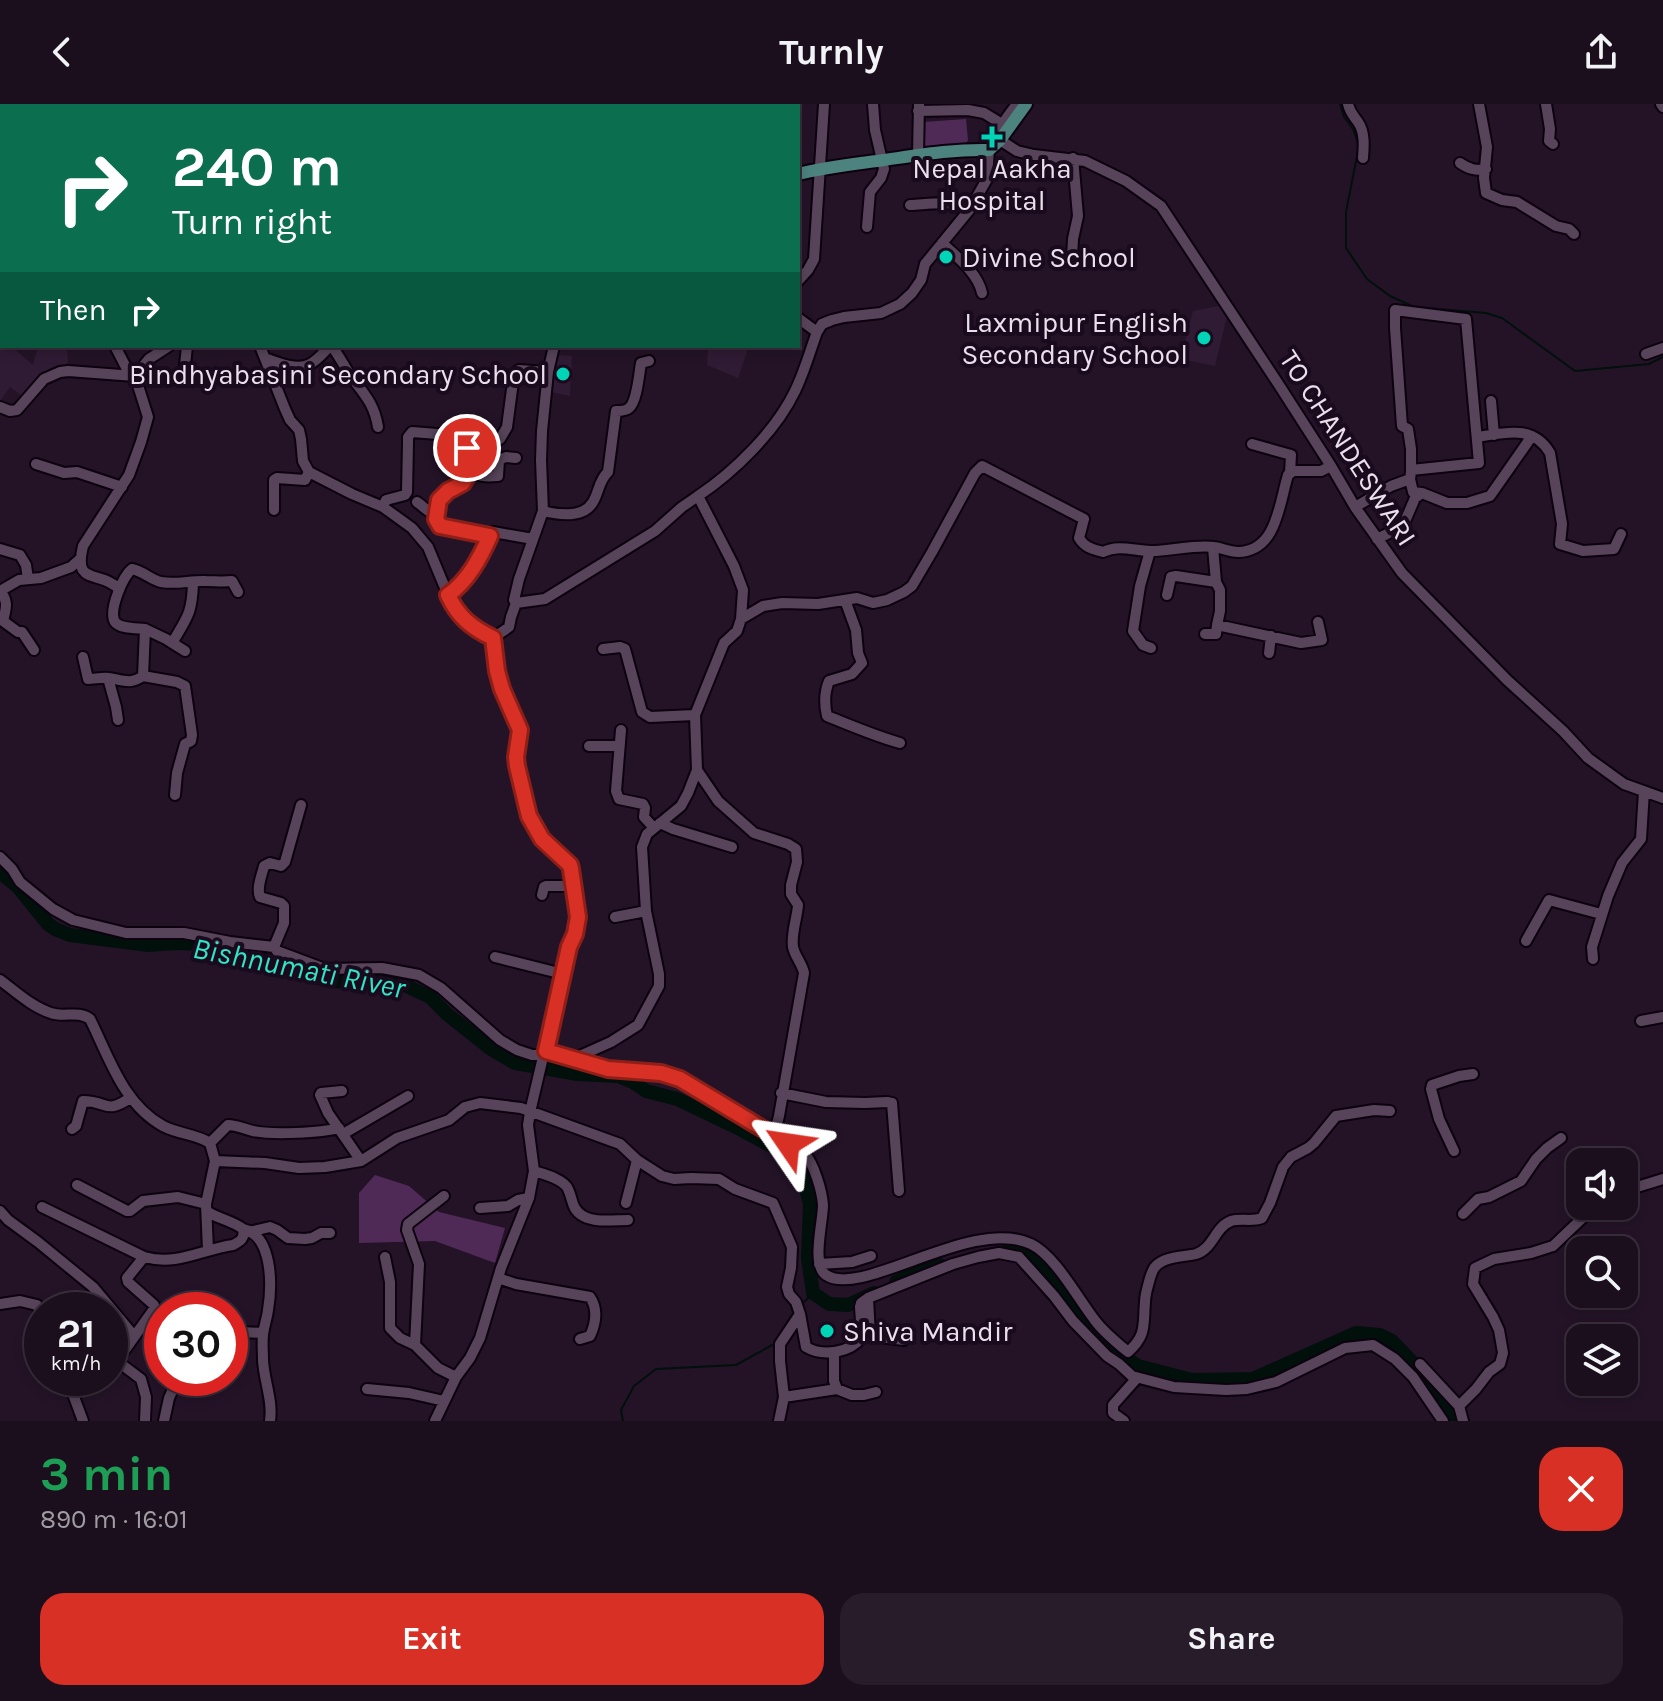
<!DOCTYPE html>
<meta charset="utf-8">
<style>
:root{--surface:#1b0e1d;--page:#281c2a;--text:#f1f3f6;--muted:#a09ca4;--line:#392e3b;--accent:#d93025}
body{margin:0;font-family:Karla,sans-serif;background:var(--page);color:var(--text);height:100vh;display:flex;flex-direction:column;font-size:30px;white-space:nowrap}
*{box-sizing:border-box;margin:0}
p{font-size:26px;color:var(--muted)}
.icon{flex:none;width:44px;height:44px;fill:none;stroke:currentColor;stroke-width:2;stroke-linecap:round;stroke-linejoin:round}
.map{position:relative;height:1317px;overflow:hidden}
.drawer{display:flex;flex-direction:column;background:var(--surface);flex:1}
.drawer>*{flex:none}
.hud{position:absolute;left:0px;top:0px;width:800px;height:244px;box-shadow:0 4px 12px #0003,0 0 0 2px var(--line);background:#0b6e4f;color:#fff;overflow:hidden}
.fabs{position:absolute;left:1566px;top:1044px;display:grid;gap:16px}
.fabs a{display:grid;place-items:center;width:72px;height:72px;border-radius:16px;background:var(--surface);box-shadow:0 4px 12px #0003,0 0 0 2px var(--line);font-size:40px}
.speed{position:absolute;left:24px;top:1188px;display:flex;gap:16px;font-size:40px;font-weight:700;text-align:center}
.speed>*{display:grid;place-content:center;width:104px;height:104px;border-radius:50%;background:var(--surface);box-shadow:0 4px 12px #0003,0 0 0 2px var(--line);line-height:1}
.speed small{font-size:20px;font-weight:400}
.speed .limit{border:12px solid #d22;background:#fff;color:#111}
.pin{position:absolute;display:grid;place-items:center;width:68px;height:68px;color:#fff;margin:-34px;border:4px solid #fff;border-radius:50%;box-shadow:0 2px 8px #0007}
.me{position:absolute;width:88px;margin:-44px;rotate:302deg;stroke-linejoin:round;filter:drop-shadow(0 0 6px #0008)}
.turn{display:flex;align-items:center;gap:28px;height:168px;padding:0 40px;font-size:36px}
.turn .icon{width:104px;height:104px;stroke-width:2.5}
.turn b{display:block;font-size:56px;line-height:68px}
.then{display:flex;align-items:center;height:76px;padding:0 40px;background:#0003;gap:16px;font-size:30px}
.round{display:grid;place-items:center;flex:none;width:84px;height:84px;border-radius:24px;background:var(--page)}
.headline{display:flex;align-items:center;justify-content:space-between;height:136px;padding:0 40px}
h1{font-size:48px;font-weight:700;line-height:60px;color:#1e9e55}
.primary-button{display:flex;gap:16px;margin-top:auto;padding:16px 40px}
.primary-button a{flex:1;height:92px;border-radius:24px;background:var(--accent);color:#fff;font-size:32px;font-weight:700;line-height:92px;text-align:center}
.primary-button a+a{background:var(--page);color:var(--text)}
header{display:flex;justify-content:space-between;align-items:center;height:104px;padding:0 40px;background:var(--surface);font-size:36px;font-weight:700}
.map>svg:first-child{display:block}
.built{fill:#301b34}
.green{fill:#502a57}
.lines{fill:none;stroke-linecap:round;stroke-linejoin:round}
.stream{stroke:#02100c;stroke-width:2}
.river{stroke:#02100c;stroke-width:14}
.minor-casing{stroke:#0d010f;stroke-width:14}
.major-casing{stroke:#0d010f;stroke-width:16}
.minor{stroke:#57445a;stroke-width:10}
.major{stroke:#4c837f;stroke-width:12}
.route-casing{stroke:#8d1f18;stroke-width:20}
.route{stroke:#d93025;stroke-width:14}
.poi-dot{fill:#00d5b7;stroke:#1a0a1d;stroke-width:3}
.labels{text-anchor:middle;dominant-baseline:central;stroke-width:8;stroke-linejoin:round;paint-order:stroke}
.poi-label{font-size:28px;fill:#ebdfed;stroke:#1a0a1d;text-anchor:start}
.street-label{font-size:28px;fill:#ebdfed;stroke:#1a0a1d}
.water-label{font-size:30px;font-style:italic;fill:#30e5c6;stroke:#1a0a1d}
</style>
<header><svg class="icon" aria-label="back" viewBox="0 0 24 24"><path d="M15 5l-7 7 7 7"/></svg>Turnly<svg class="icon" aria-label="share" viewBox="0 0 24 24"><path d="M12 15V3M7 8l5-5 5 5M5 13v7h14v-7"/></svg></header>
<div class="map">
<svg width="1663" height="1317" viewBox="0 0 1663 1317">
<rect width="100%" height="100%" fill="#241327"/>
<path class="built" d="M1219,202L1227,212L1215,262L1181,255L1193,207Z
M0,233L2,235V242H11L33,261L38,242H67L68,257L64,266L25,294L10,283L0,297Z
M708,242H749L738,274L707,261Z
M558,251L572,252L570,292L552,288Z"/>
<path class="green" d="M966,15L968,36L966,39L958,42L921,44L923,18Z
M375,1071L409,1082L439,1108L505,1124L495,1159L435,1137L359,1139V1089Z"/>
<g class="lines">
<path class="stream" d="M1340,0L1344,13L1353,25L1359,42L1346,108V144L1367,175L1390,192L1414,203L1486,209L1502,214L1575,267L1649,260L1663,253
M801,1201L813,1189
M623,1317L621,1306L634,1282L656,1265L736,1261L774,1240L777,1236"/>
<path class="river" d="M0,768L18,783L48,820L55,825L70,831L148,841L176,839L207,840L242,847L296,868L331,877L350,878L373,875L398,878L430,893L447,910L491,945L515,959L578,970L618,972L633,978L646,987L677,995L740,1025L790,1052L801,1067L810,1100L808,1154L813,1189L829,1200L848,1201L874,1189
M1006,1147L1029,1152L1072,1197L1114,1246L1138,1262L1192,1276L1253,1275L1356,1229L1380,1231L1392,1237L1422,1268L1442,1293L1453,1317
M896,1178L917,1169L940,1161"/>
<g class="minor-casing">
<path id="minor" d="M243,0L246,2
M758,0V2
M1017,0C1008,12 999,21 1000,36L1017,47L1034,51L1085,57L1126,77L1161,102L1279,281L1331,362L1355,403L1402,469L1507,576L1563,627L1588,654L1624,680L1663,694
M1348,0C1350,9 1353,11 1358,18C1365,28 1364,42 1363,54
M1479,0L1487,43L1484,74L1486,89L1502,96L1517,98L1556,122L1569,125L1574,130
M1546,0L1550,25L1549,37L1553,40
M1661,0L1663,3
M9,2V0
M559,2V0
M688,2L690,0
M918,7L968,6L984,9L1002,20
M918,51L919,0
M1460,59C1469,65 1475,67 1486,65
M910,101C931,100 951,96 970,105
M867,123L870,88L881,74L884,65L875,26L873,0
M942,139C956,152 978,169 982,189
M1072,154L1073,135L1078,112L1073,54
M798,177L808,166L814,155L824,0
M1395,206L1466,215L1479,359L1411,366V345L1408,325L1402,322L1395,224Z
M798,214L817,228
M115,242L130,271
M260,242L285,305L290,316L299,326L301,335L303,357L309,368L352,390L383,403L412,424L428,443L453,503L463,515L493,534
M332,242C338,251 344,261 350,271C364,290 374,299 378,323
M1646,250L1663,244
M265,254C278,259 298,267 310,260C318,256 324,248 330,242
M184,271L187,242
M1491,297L1494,331
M0,303L10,307L17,306L44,275L60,268L68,267L135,272
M468,332L467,365C478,373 485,373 498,372L499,356L506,353L516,354
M1477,333C1505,329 1533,320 1550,349L1562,420L1560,440L1583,447L1614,445L1621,430
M1252,340L1291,351L1290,369
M36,360L64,369L77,368L122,383
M470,367L463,379L448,387L439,396L436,415L440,422L490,432
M1410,375L1413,388L1422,389L1447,399H1467L1490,392L1532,332
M417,398C423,402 429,409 436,411
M383,403L386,396L405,391L407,388L408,339V333L412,328L500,335L507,323L514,270L519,266L548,268
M1355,403L1391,382L1410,375L1411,368
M274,406V376L277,374L305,376L309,368
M543,407C559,411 583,415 593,398C599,388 599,376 608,368L616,307C620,307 626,307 629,304C637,298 639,270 641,259L649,257
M1377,435L1403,422L1415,394L1422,389
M1213,443L1216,478L1220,486V507L1217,521L1301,539L1322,536L1318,518
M0,445L20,451L26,461L28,475
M1150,447L1140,482L1133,527L1143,541L1151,544
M119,485C99,465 73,483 83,442L129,371L141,338L148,313L135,272L149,255L169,242
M0,487L19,476L41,474L71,463L80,455
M0,487C9,498 6,504 3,517L18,528H22L34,546
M448,491L454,487L479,456L493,428L533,435
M1167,491L1171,473L1176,472L1216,478
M845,496L856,526L858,549L862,559L852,570L829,577C824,589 824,599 827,612C852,622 875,632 900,639
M516,499L545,495L655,427L682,403L698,392
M741,515L763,502L782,499L818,500L857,494L873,499L887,496L904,488L912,482L932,448L975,369L982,362L1084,415L1079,434C1085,444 1093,445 1103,448C1119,440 1134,447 1151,447C1170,447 1197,440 1214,443C1222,444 1229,448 1238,448C1277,447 1279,400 1288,371L1293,367H1321L1331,362
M145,525L166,535L185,547
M1205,530H1216L1217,521
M493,534L509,523L511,513L516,499L514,496L519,475L543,407L541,356L542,327L548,268L554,242
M172,539C187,514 192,510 193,479
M603,545L620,543L625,545L642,608L650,613L695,611
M1269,549L1271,532
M83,553L88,575C94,575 103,573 109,574C123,576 130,581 143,572
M108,574L116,603L118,616
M621,626L616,687L619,695L643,700L645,704L644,713L654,724
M589,642H619
M697,666L718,697L754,729L788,740L796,745L797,758L791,781V790L798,801C797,815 791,829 793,843C795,853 802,859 804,869L779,1012L774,1031C783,1037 797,1042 805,1050C814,1060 822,1087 823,1101C823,1118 811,1161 826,1171C862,1195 972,1112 1031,1140C1056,1152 1079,1197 1097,1219C1106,1230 1117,1239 1128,1248C1147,1231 1143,1221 1145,1198C1145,1190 1148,1182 1150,1174C1151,1171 1153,1165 1155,1163C1164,1152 1184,1153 1196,1150C1213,1145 1215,1123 1231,1117C1241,1114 1252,1118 1262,1114L1270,1099L1283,1063L1291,1053L1308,1044L1314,1039L1336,1012L1374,1006L1390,1007
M175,691L177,669L185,640L191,637L192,631L185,582L177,578L143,572L145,525C137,524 120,525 115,518C108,507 123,472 132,465C143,467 151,476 161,478C177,481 191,476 206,477C215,477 223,478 232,477L238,488
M301,701L285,758L281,762L270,759L264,762C262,771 256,784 260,793L281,799L284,802V819L274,843L277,847L325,865L382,864L419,871L441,884L500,936L517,946L532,951H545
M660,719L673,725L732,743
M0,753L12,765L20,778L53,805L73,816L126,829H184L230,838L274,843
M542,791L544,783L546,782H573
M615,813L646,807
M1526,837L1549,796L1601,810
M495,853L563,870
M1593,855L1592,843L1608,792L1622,759L1641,735L1644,687
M0,876C15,887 32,903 51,909C64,914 78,906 90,915C109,953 123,1000 163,1022C178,1030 196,1030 210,1039L215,1057L206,1100L208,1146
M1641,917L1663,913
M546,947L608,965L661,969L680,975L774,1031
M573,955L611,938L638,921L659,882V870L646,807L642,743L647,730L681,702L688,689L697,666L695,611L724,539L737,527L741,515L743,486L734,462L698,392C734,368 776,327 795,287C804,269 810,247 817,228L822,220L832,216L844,213L881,209L900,200L912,189L921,176L925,160L970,105L987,75L989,46
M342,987L321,989L320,991L328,1009L361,1057
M781,989L826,998L865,999L887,998L892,999L899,1087
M72,1025L76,1022L83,997C108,997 105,1011 130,994
M343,1030L408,992
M210,1039L228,1021C237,1021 244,1025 253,1027C271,1031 321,1029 339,1024
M1454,1047L1439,1015L1431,985L1432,981L1459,972L1473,970
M215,1057L265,1059L299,1064L325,1063L361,1057L397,1034L449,1016L465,1003L480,999L521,1004L620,1040L637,1056L662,1072L674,1075L691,1074L719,1075L735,1085L773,1099L792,1143L791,1164L787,1183L789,1190L796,1198L800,1210L806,1243C823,1253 850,1249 862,1233L860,1203L861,1199L868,1194L953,1160L978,1153L999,1149L1019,1153L1054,1192L1073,1217L1107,1252L1119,1260L1132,1272L1174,1283L1226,1286L1247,1285L1276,1278L1345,1244L1373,1241L1395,1255L1413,1273L1443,1317
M534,1067C543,1070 564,1075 568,1085C573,1095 571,1105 583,1112C595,1119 615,1116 628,1116
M77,1081L127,1107H130L143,1097L178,1093L206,1100
M1624,1087L1663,1075
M444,1092L408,1120L407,1126L419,1160L415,1241L438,1264L456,1273
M626,1099L637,1056
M42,1103L144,1153C178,1162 200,1146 233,1141C241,1137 245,1134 243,1125C233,1117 219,1115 208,1108
M480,1104L508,1102L518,1096L529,1094
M0,1107L8,1116L38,1138L93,1183L134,1232
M1463,1110L1478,1095L1489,1093L1521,1077L1536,1055L1547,1044L1561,1034
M243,1125C273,1131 272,1182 268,1206C267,1214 264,1222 263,1231C262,1239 263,1247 263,1256C264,1277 273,1296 270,1317
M253,1127L270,1123L277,1126L288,1134L305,1135L312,1134L321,1129H330
M144,1153L127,1174L128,1178L154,1201V1205L117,1257L141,1275L146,1293L145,1317
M385,1153L390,1178V1224L400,1234L415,1241
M819,1160L852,1158L871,1152
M498,1174L516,1180L590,1193C598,1205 596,1219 590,1232L580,1235
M868,1194L870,1232L904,1236
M0,1200L20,1197L37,1201L42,1212
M230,1231L242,1228L263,1229
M834,1248V1277L837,1285
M1420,1260L1459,1302L1463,1317
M67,1274L83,1317
M367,1285L409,1289L444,1297
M784,1293L837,1285L852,1291H864L876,1288
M1459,1302L1476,1285L1489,1268L1500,1260L1503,1249L1499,1226L1493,1213L1473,1180L1475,1164L1494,1155L1531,1149L1553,1142L1595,1102
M164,1317L169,1294L178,1274
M435,1317L456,1273L470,1254L480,1234L501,1164L529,1094L534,1067L528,1021L530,1008L569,843L575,830L578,813L571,765L570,761L542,735L529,712L517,662L516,653L520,626L502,585L497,567L493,534
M779,1317L784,1293L780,1257V1240L800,1210
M1124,1317L1113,1309V1301L1137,1274"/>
</g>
<g class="major-casing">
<path id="major" d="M798,70C826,63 855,60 884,56C919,51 954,45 989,46L1000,36L1026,0
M0,76L2,77"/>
</g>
<use href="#minor" class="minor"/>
<use href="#major" class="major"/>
</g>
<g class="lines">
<g class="route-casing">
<path id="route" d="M467,344V365L470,367L463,379L448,387L439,396L436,415L440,422L490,432C480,454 468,477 448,491C458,513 472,524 493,534L497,567L502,585L520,626L516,653L517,662L529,712L542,735L570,761L571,765L578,813L575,830L569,843L546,947L608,965L661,969L680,975L788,1040"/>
</g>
<use href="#route" class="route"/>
</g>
<g class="poi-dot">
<path d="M988 21h8v8h8v8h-8v8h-8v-8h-8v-8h8z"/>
<circle cx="946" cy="153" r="8"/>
<circle cx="1204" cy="234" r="8"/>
<circle cx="563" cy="270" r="8"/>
<circle cx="827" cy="1227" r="8"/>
</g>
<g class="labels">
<g class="poi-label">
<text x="992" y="64" text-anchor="middle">Nepal Aakha<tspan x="992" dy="32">Hospital</tspan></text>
<text x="962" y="153">Divine School</text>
<text x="1188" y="218" text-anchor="end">Laxmipur English<tspan x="1188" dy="32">Secondary School</tspan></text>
<text x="547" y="270" text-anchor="end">Bindhyabasini Secondary School</text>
<text x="843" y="1227">Shiva Mandir</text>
</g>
<g class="street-label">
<text transform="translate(1348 344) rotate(57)">TO CHANDESWARI</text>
</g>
<g class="water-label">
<text transform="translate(299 864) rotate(11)">Bishnumati River</text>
</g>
</g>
</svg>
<div class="fabs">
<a><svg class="icon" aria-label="sound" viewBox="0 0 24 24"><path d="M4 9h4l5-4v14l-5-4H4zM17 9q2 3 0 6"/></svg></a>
<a><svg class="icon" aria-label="search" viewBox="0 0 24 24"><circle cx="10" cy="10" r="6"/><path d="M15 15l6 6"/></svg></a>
<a><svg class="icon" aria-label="layers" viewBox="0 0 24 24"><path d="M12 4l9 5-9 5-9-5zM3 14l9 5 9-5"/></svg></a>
</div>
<div class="speed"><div>21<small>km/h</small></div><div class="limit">30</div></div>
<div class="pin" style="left:467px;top:344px;background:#d93025"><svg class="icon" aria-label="arrive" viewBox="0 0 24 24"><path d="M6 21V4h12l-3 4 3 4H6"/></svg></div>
<svg class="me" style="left:788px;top:1040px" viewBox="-20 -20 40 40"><path d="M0-17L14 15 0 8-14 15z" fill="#d93025" stroke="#fff" stroke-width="4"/></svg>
<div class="hud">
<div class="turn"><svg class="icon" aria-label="right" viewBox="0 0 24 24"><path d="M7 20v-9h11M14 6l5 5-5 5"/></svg><div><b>240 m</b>Turn right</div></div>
<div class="then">Then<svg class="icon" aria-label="right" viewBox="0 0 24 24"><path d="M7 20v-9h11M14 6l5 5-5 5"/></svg></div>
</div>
</div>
<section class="drawer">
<div class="headline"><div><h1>3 min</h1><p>890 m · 16:01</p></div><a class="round" style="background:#d93025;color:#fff"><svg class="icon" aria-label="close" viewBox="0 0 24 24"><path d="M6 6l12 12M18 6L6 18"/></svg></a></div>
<div class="primary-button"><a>Exit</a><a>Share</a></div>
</section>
